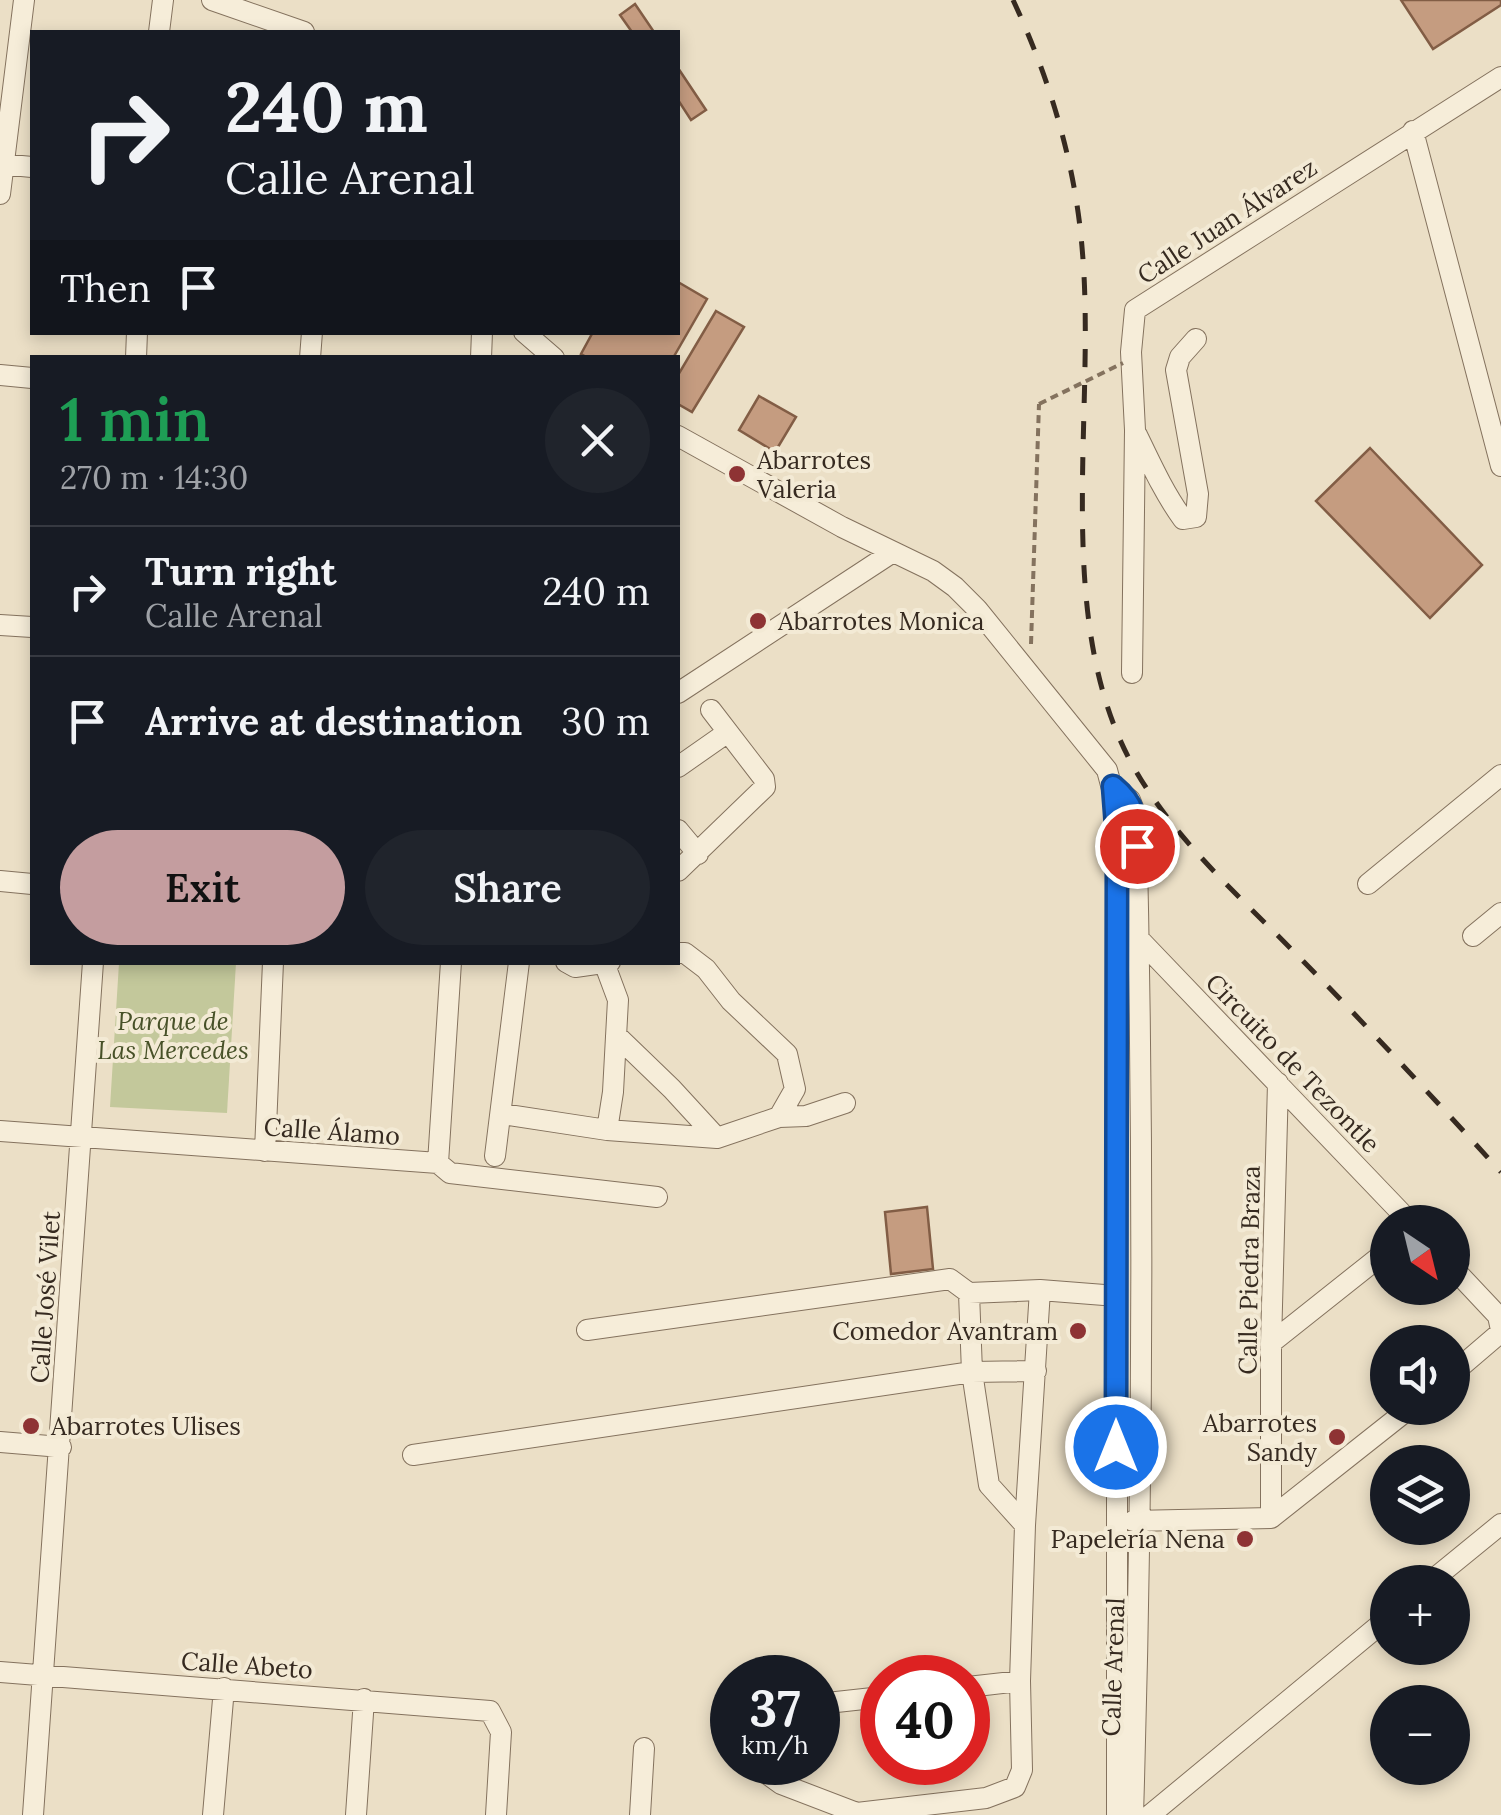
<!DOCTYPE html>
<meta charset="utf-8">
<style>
:root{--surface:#171b24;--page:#20242c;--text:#f1f3f6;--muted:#9ea1a6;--line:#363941;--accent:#c49d9f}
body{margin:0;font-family:Lora,serif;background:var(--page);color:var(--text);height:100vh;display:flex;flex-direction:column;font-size:38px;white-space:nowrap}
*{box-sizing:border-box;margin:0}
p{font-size:32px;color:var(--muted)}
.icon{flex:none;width:55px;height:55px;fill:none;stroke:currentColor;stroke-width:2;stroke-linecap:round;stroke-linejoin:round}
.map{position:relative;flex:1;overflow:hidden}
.drawer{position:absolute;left:30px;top:355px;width:650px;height:610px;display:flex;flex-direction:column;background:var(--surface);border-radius:0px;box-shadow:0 5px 15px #0003}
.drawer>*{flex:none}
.banner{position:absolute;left:30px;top:30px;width:650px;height:305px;border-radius:0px;box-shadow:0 5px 15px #0003;background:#171b24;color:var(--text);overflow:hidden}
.needle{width:65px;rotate:145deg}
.tools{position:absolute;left:1370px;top:1205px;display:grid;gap:20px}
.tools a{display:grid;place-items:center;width:100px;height:100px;border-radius:50%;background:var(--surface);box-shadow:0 5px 15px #0003;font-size:50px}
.speed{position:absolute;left:710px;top:1655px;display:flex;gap:20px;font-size:50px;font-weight:700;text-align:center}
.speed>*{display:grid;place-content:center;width:130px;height:130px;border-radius:50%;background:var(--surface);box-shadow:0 5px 15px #0003;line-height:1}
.speed small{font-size:25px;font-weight:400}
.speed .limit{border:15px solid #d22;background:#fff;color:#111}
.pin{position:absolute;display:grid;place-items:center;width:85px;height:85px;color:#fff;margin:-42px;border:5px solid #fff;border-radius:50%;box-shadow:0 2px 10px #0007}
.me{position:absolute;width:110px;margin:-55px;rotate:0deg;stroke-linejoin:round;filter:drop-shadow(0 0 8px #0008)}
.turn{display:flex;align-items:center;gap:35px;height:210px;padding:0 30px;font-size:45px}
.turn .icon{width:130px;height:130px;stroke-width:2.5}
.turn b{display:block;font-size:70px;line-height:85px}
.then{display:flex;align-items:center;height:95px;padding:0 30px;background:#0003;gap:20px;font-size:38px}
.round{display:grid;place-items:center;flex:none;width:105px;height:105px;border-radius:52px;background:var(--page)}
.overview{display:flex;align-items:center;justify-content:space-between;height:170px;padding:0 30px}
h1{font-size:60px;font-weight:600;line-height:75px;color:#1e9e55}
.button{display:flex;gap:20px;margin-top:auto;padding:20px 30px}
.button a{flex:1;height:115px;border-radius:60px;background:var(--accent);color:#111;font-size:40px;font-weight:600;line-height:115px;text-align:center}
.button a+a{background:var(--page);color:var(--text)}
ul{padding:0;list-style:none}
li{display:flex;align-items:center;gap:30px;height:130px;padding:0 30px;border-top:2px solid var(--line)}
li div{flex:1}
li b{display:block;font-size:38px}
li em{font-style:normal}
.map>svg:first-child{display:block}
.green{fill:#c3c89b}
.building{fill:#c59c80;stroke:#825d45;stroke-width:2.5}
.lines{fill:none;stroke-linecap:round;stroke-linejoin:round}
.minor-casing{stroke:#84725e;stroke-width:22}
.path{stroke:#84725e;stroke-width:4;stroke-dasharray:8 5;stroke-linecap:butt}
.minor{stroke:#f6edd9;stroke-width:20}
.rail{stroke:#362a20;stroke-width:5;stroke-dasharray:18 18;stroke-linecap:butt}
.path-bridge{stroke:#84725e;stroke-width:4;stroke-dasharray:8 5;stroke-linecap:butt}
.route-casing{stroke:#114b97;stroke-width:25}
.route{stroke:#1a73e8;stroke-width:18}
.poi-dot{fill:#8e3334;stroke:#f3ead5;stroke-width:4}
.labels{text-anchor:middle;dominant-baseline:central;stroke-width:8;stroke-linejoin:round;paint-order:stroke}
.street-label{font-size:25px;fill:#362a20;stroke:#f3ead5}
.poi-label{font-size:25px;fill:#362a20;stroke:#f3ead5;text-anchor:start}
.park-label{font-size:25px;font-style:italic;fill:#475128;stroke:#f3ead5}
</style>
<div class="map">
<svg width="1501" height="1815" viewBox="0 0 1501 1815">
<rect width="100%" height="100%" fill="#ebdfc6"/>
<path class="green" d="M119,963H236L227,1113L110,1107Z"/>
<path class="building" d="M1401,0H1501V5L1433,49Z
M635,4L654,32H632L620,15Z
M678,68L706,110L691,120L678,100Z
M678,282L707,299L673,358H588L581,354L593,332H678Z
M716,311L744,327L692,412L678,404V375Z
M759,396L796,417L775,452L739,430Z
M1370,448L1482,565L1430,618L1316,501Z
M927,1207L933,1269L891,1274L885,1212Z"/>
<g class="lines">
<g class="minor-casing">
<path id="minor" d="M212,0L304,32
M159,32L163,0
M1413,131L1501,466
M0,164L32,167
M0,194L24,0
M524,332L554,358
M136,358L137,332
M310,358L312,332
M481,358L482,332
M0,375L32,378
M1137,435C1151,464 1164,493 1183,519L1196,517L1198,494L1176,370L1180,357L1196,339
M678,436L842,527L933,571L955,587L977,609L1107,770L1116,804L1117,838V1815
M0,625L32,627
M1132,673L1135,430L1131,352L1135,310L1501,77
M678,693L893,552
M678,767L728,732
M1113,786L1130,800L1136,815C1144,1148 1143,1482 1133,1815
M678,830L698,854
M678,871L765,787L764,779L711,710
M0,881L32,884
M1368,884L1501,775
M1473,936L1501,913
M1139,939L1410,1222
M566,962L575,967L610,962
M605,965L618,1000L613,1092L607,1130
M616,1035L672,1089L717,1138L779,1117L795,1089L787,1054L731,1001L706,969L685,953H678
M502,1114L607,1130L717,1138
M779,1117L806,1116L845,1103
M0,1131L438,1163L450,1173L657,1197
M265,1151L273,962
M495,1156L519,962
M438,1163L451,962
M1452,1267L1498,1316L1501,1330
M587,1330L950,1279L969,1293L1040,1290
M1271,1343L1388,1250
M1452,1374L1501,1332
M0,1442L61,1447
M413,1455L972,1372L969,1293
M1271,1518V1343L1278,1083
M1133,1521L1271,1518L1410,1408
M1025,1525L989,1485L972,1372L1036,1371
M1430,1582L1501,1524
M0,1672L490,1711L501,1732L496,1815
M1020,1681L1025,1525L1040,1290L1117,1296
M818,1704L882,1697
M751,1762L781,1784L857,1813L986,1798L1015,1787L1022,1770L1020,1681L968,1687
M33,1815L93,962
M213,1815L224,1688
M356,1815L364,1699
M640,1815L644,1748
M1150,1815L1388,1618"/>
</g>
<path class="path" d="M1031,644L1039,404"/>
<use href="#minor" class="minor"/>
<path class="rail" d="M1013,0C1049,77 1075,162 1082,247C1096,401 1057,591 1118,735C1155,824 1238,894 1304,962C1371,1030 1436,1101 1501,1172"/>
<path class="path-bridge" d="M1039,404L1123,363"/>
</g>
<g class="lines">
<g class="route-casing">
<path id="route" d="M1116,1447L1117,838L1113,786C1135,804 1136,818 1137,846"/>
</g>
<use href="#route" class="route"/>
</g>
<g class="poi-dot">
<circle cx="737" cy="474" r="10"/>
<circle cx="758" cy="621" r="10"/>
<circle cx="1078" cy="1331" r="10"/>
<circle cx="31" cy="1426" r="10"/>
<circle cx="1337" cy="1437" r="10"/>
<circle cx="1245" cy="1539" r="10"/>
</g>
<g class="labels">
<g class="street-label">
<text transform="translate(1227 221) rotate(-33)">Calle Juan Álvarez</text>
<text transform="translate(1293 1063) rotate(46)">Circuito de Tezontle</text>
<text transform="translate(332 1131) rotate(4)">Calle Álamo</text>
<text transform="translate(1249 1270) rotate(-89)">Calle Piedra Braza</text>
<text transform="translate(45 1297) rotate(-86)">Calle José Vilet</text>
<text transform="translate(247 1665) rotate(4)">Calle Abeto</text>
<text transform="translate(1113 1667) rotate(-88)">Calle Arenal</text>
</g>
<g class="poi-label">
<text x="757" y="460">Abarrotes<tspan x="757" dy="29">Valeria</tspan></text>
<text x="778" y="621">Abarrotes Monica</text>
<text x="1058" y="1331" text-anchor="end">Comedor Avantram</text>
<text x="1317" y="1423" text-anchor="end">Abarrotes<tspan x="1317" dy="29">Sandy</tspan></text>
<text x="51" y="1426">Abarrotes Ulises</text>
<text x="1225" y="1539" text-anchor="end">Papelería Nena</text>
</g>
<g class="park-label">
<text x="173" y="1021">Parque de<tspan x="173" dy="29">Las Mercedes</tspan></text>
</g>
</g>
</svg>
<div class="tools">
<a><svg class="needle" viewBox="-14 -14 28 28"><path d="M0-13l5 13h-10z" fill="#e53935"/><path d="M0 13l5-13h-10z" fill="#9ea1a6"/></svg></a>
<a><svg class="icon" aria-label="sound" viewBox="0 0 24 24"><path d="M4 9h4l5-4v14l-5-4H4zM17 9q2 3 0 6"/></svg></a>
<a><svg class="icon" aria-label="layers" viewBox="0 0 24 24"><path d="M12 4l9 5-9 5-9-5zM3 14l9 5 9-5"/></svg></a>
<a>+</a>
<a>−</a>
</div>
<div class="speed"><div>37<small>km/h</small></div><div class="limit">40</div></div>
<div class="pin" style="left:1137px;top:846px;background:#d93025"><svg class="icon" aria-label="arrive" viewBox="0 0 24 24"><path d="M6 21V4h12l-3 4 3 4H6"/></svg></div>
<svg class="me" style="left:1116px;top:1447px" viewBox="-20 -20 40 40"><circle r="17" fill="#1a73e8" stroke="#fff" stroke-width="3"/><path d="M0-11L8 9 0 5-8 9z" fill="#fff"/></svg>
<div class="banner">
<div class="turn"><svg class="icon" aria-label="right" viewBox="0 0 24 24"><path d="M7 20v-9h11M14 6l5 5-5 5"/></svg><div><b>240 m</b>Calle Arenal</div></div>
<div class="then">Then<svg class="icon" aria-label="arrive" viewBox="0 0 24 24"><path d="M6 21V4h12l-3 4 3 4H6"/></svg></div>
</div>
<section class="drawer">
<div class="overview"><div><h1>1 min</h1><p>270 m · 14:30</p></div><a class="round"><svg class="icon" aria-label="close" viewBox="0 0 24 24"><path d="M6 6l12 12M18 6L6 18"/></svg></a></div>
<ul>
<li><svg class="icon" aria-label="right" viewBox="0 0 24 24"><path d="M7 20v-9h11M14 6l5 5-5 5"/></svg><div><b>Turn right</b><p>Calle Arenal</p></div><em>240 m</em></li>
<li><svg class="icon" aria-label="arrive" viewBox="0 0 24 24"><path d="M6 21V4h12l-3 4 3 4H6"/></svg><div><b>Arrive at destination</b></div><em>30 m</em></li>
</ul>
<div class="button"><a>Exit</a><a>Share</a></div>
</section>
</div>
